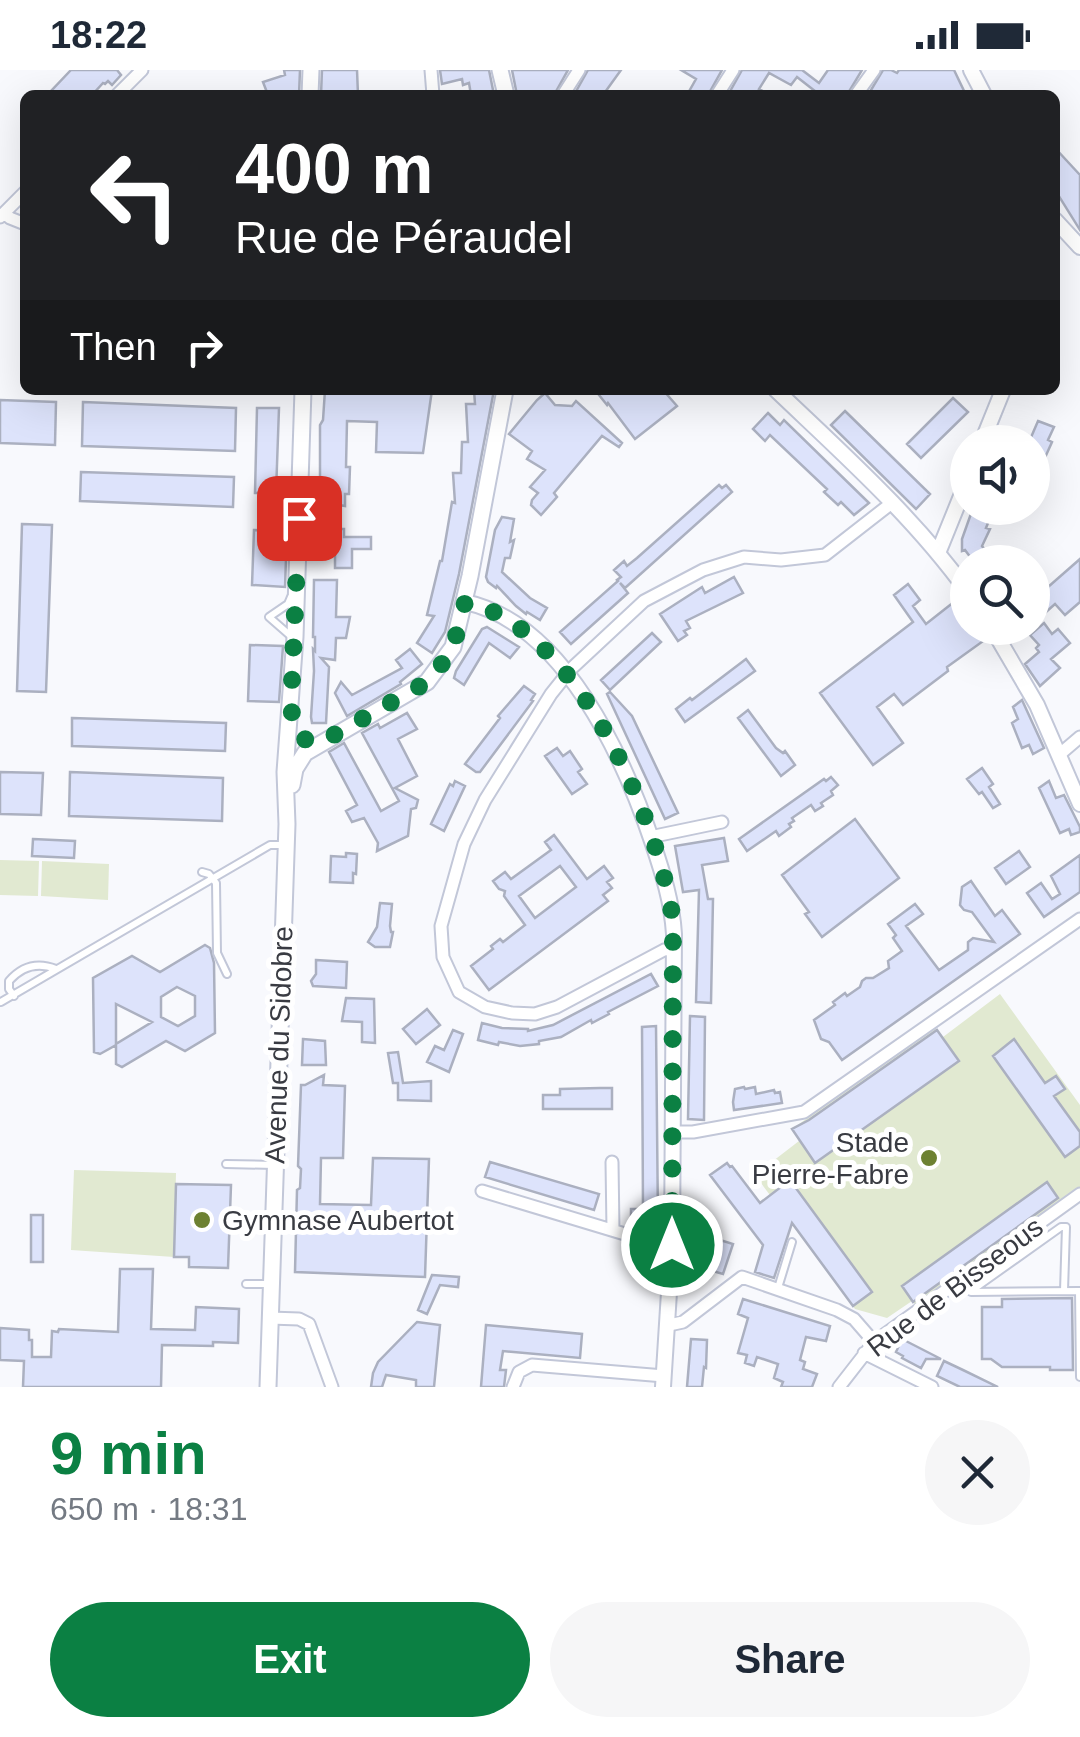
<!DOCTYPE html>
<meta charset="utf-8">
<style>
:root{--surface:#fff;--page:#f6f6f7;--text:#1f2937;--muted:#747a83;--accent:#0b8043}
body{margin:0;font-family:Helvetica,sans-serif;background:var(--page);color:var(--text);height:100vh;display:flex;flex-direction:column;font-size:38px;white-space:nowrap}
*{box-sizing:border-box;margin:0}
p{font-size:32px;color:var(--muted)}
.icon{flex:none;width:55px;height:55px;fill:none;stroke:currentColor;stroke-width:2;stroke-linecap:round;stroke-linejoin:round}
.map{position:relative;height:1317px;overflow:hidden}
.sheet{display:flex;flex-direction:column;background:var(--surface);flex:1}
.sheet>*{flex:none}
.top-card{position:absolute;left:20px;top:20px;width:1040px;height:305px;border-radius:15px;box-shadow:0 10px 40px #0002;background:#202124;color:#fff;overflow:hidden}
.controls{position:absolute;left:950px;top:355px;display:grid;gap:20px}
.controls a{display:grid;place-items:center;width:100px;height:100px;border-radius:50%;background:var(--surface);box-shadow:0 10px 40px #0002;font-size:50px}
.pin{position:absolute;display:grid;place-items:center;width:85px;height:85px;color:#fff;margin:-42px;border-radius:20px;box-shadow:0 5px 15px #0006}
.me{position:absolute;width:110px;margin:-55px;rotate:0deg;stroke-linejoin:round;filter:drop-shadow(0 0 8px #0008)}
.turn{display:flex;align-items:center;gap:35px;height:210px;padding:0 50px;font-size:45px}
.turn .icon{width:130px;height:130px;stroke-width:2.5}
.turn b{display:block;font-size:70px;line-height:85px}
.then{display:flex;align-items:center;height:95px;padding:0 50px;background:#0003;gap:20px;font-size:38px}
.round{display:grid;place-items:center;flex:none;width:105px;height:105px;border-radius:52px;background:var(--page)}
.summary{display:flex;align-items:center;justify-content:space-between;height:170px;padding:0 50px}
h1{font-size:60px;font-weight:700;line-height:75px;color:var(--accent)}
.primary-button{display:flex;gap:20px;margin-top:auto;padding:20px 50px}
.primary-button a{flex:1;height:115px;border-radius:60px;background:var(--accent);color:#fff;font-size:40px;font-weight:700;line-height:115px;text-align:center}
.primary-button a+a{background:var(--page);color:var(--text)}
.status{display:flex;justify-content:space-between;align-items:center;height:70px;padding:0 50px;background:var(--surface);direction:ltr}
.status svg{height:28px;fill:currentColor}
.map>svg:first-child{display:block}
.green{fill:#e1e9d1}
.building{fill:#dde3fb;stroke:#abb0c0;stroke-width:2.5;fill-rule:evenodd}
.lines{fill:none;stroke-linecap:round;stroke-linejoin:round}
.service-casing{stroke:#c2c7d8;stroke-width:10}
.minor-casing{stroke:#c2c7d8;stroke-width:15}
.tertiary-casing{stroke:#c2c7d8;stroke-width:18}
.secondary-casing{stroke:#c2c7d8;stroke-width:19}
.service{stroke:#fff;stroke-width:6}
.minor{stroke:#fff;stroke-width:11}
.tertiary{stroke:#fff;stroke-width:14}
.secondary{stroke:#fff;stroke-width:15}
.route{stroke:#0b8043;stroke-width:18;stroke-dasharray:0 32.4}
.poi-dot{fill:#6d8132;stroke:#fff;stroke-width:4}
.labels{text-anchor:middle;dominant-baseline:central;stroke-width:10;stroke-linejoin:round;paint-order:stroke}
.street-label{font-size:28px;fill:#393b42;stroke:#fff}
.poi-label{font-size:28px;fill:#393b42;stroke:#fff;text-anchor:end}
</style>
<div class="status"><b>18:22</b><svg viewBox="0 0 49 12"><path d="M0 12V9h3v3zM5 12V6h3v6zM10 12V3h3v9zM15 12V0h3v12zM26 1h20v11H26zM47 4h2v5h-2z"/></svg></div>
<div class="map">
<svg width="1080" height="1317" viewBox="0 0 1080 1317">
<rect width="100%" height="100%" fill="#f8f9fd"/>
<path class="green" d="M0,790L39,791L38,826L0,825Z
M42,791L109,794L108,830L41,826Z
M1000,924L1080,1035V1119L917,1237L912,1231L887,1248L855,1239L755,1105L799,1071L792,1059L935,957L943,967Z
M74,1100L176,1103L174,1187L71,1180Z"/>
<path class="building" d="M71,0H117L121,5L112,15L108,11L105,14L103,13L92,25H57L52,20Z
M284,0H300L299,25H268L263,12L285,5Z
M322,0H357L358,25H321Z
M440,0H489L494,25H471L469,13L463,15L462,9L442,14Z
M512,0H568L554,25H517Z
M588,0H621L603,25H574Z
M681,0H722L708,25H687L696,9Z
M742,0H802L819,13L828,0H862L847,25H820L797,7L791,15L769,3L759,19L770,25H728Z
M883,0H891L897,3L899,0H954L966,25H868Z
M1055,78L1080,105V160L1055,120Z
M325,320H432L423,383L376,382L377,352L347,351L346,397H350L349,424H345V436L339,435V459H344V467H371V479H352V498H335V485L315,484L318,430L327,431V410H320V355L323,350Z
M474,320H494L459,504L445,562L432,583L417,573L434,546L427,545L440,491H442L452,432L455,433L453,403H461L462,372H468L466,334H475Z
M595,320H663L677,336L635,369L608,333L607,335Z
M545,323L555,335L572,336L576,331L622,373L619,377L602,366L554,423L557,427L541,445L531,435L532,430L538,423L530,417L545,400L527,389L532,381L509,364L537,330Z
M953,328L968,342L921,388L907,374Z
M0,330L56,332L55,375L0,373Z
M83,332L236,338L235,381L82,376Z
M257,338H279L276,423H255Z
M845,341L930,424L916,439L831,355Z
M768,343L780,355L784,350L869,433L854,445L841,432L838,435L824,422L827,419L770,365L765,371L753,359Z
M1038,351L1054,357L1048,370L1052,372L1043,392L1032,388V372H1029Z
M81,402L234,407L233,437L80,431Z
M719,415L722,418L726,415L732,422L625,518L620,513L628,523L571,574L560,562L618,511L617,510L621,507L614,500L624,491L627,496L637,488Z
M973,438H994L986,458L990,459L982,476L994,492H974L965,480L962,481V469Z
M502,447L514,449L510,472L514,470L510,488H505L502,502L530,528L547,538L540,550L527,542L526,544L516,536L497,516L496,518L488,512L486,507L495,460Z
M22,454L52,455L46,622L17,621Z
M254,460L287,461L285,517L252,515Z
M1080,489V532L1065,545L1055,534L1038,549L1032,544V531Z
M734,507L743,523L686,551L690,558L684,561L687,565L678,571L660,544L702,517L705,523Z
M314,510H337L336,547H350L346,568H336L335,590L321,588L329,597L326,653H312L311,647L314,601L313,579L315,581V567H313Z
M908,514L920,530L913,536L926,554L959,528L968,538V558H980L986,569L947,597L948,601L903,635L894,624L877,637L903,673L873,695L820,623L913,552L894,525Z
M1044,553L1052,564L1058,559L1070,573L1051,589L1060,598L1040,616L1025,594L1039,582L1036,578L1039,575L1030,565Z
M487,557L519,577L510,588L489,573L464,615L454,608L456,601L482,559Z
M652,563L661,572L610,620L601,610Z
M250,575L283,576L279,632L248,631Z
M410,579L422,594L400,612L401,614L347,646L335,623L341,612L352,625L402,598L396,590Z
M746,589L755,601L685,652L676,639L690,628L692,630Z
M524,616L535,624L531,630L533,631L480,702H476L465,694L500,648L498,646Z
M610,622L632,646L678,743L665,749L607,624Z
M1022,630L1044,678L1033,684L1029,675L1022,678L1012,653L1018,649L1013,637Z
M748,640L776,678L783,683L785,681L795,695L781,706L738,648Z
M407,643L417,659L398,669L417,706L395,718L418,730L416,738L411,739L408,766L377,781L378,773L364,748L352,752L346,741L357,735L329,682L344,673L381,741L399,731L362,663L378,654L380,658Z
M72,648L226,653L225,681L72,676Z
M557,678L563,686L570,681L582,699L578,702L587,714L572,724L545,686Z
M982,698L993,714L989,717L1000,734L993,738L982,722L979,724L967,709Z
M0,702L43,703L41,745L0,744Z
M70,702L223,708L222,751L69,746Z
M831,707L838,715L831,721L833,725L821,733L823,736L815,741L811,735L792,748L794,751L789,754L791,757L779,766L776,761L747,781L739,769L824,709L826,711Z
M455,711L465,716L444,761L431,754L450,714L453,716Z
M1049,711L1056,728L1064,725L1080,757V762L1071,765L1069,759L1060,763L1039,718Z
M855,749L899,808L822,867L805,844L809,842L782,805Z
M554,765L587,809L604,796L613,808L607,812L612,818L603,825L608,831L489,920L471,896L493,879L491,876L500,869L503,872L525,855L504,826L505,821L499,819L493,811L505,802L511,809L551,780L545,772ZM560,796L576,817L535,848L519,826Z
M724,768L728,791L702,795L708,829H713L711,933L696,932L699,820L683,822L675,776Z
M33,769L75,771L74,788L32,786Z
M1019,781L1030,797L1006,814L995,798Z
M346,783L357,784L356,804L353,803V813L330,812L331,786L346,787Z
M1080,785V822L1044,847L1027,823L1041,813L1052,829L1060,824L1051,806Z
M971,811L995,846L1002,840L1020,864L842,990L829,972L821,969L814,950L835,935L833,932L845,923L847,926L860,917L862,911L866,908H873L889,898L888,891L902,881L893,868L896,865L888,854L915,834L923,844L906,856L939,900L968,880V872L973,868L994,872L972,842L964,840L960,835L962,817Z
M380,833L392,834L390,856L391,862H393L390,877H375L368,872L377,857Z
M205,875L210,878L214,893L215,963L185,981L166,971L122,997L116,994V974L152,952L116,934V975L100,984L94,982L93,908L132,886L160,902ZM177,917L195,926V946L178,956L161,947V927Z
M316,890L347,892L346,918L313,916L311,911L316,904Z
M651,904L658,916L608,942L609,944L592,953L591,950L561,967L539,971V974L520,976L499,972L498,975L478,970L482,953L502,958L528,959V961L553,955Z
M346,928L374,929L375,973L362,972V952L342,951Z
M427,939L440,955L416,974L403,959Z
M690,946L705,947L704,1050L688,1049Z
M656,956L658,1153H631V1139H643L642,957Z
M453,960L463,964L449,1002L427,992L435,976L444,980Z
M937,960L959,991L815,1093L792,1059L809,1050Z
M303,969L325,971L326,995H302Z
M1014,969L1045,1013L1056,1006L1065,1019L1054,1026L1080,1062V1076L1065,1087L993,986Z
M398,982L403,1013L431,1011V1031L398,1030V1013H393L388,983Z
M324,1005L323,1015L345,1016L343,1088H321L320,1134L371,1135L373,1088L429,1089L425,1207L295,1202L297,1120L300,1118L301,1099L298,1096L301,1015H305Z
M744,1017L745,1019L755,1017L756,1024L774,1020L775,1023L780,1022L782,1033L734,1040L733,1032L735,1019Z
M600,1018H612V1039H543V1025H560V1019Z
M490,1092L599,1124L594,1140L485,1107Z
M727,1093L730,1097L732,1096L760,1133L790,1110L872,1222L853,1236L792,1153L774,1208L755,1202L763,1175L710,1105Z
M1047,1112L1058,1128L913,1232L902,1216Z
M176,1114L231,1115L228,1198L189,1197V1187H174Z
M31,1145H43V1192H31Z
M701,1164L733,1174L723,1204L692,1195Z
M120,1199H153L151,1259L195,1260L196,1237L239,1239L238,1273L213,1272V1276L162,1275L161,1317H23L24,1291L0,1290V1258L29,1260V1270H32V1287H51L52,1261L58,1262L59,1259L118,1262Z
M432,1205L459,1207L458,1217L440,1215L427,1244L418,1240Z
M1072,1228L1073,1300H1050V1297H1002L991,1289H982V1237H1002V1229Z
M743,1229L830,1256L826,1271L806,1267L800,1290L805,1292L803,1299L817,1304L812,1317H781L783,1312L774,1308L778,1294L757,1287L754,1296L745,1293L747,1285L738,1283L748,1248L738,1244Z
M417,1252L440,1255L434,1317H416V1310L386,1305L382,1317H371L373,1303L378,1292Z
M486,1255L582,1264L580,1288L503,1281L500,1300H506L504,1317H481Z
M691,1269L707,1270L706,1298L704,1297L702,1317H687Z
M902,1269L941,1289H926L921,1298L902,1288L903,1286L896,1282Z
M944,1291L963,1300L998,1317H960L937,1306Z"/>
<g class="lines">
<g class="service-casing">
<path id="service" d="M291,527L288,534L269,547L293,568
M202,802L209,804L216,813L217,883L227,904
M14,926L9,919V911C22,896 38,892 56,899
M1,932L270,775H285
M226,1094L274,1095
M246,1214H270
M778,1218L792,1172
M971,1221L1061,1157H1066L1064,1221
M971,1222L1079,1221L1080,1307"/>
</g>
<g class="minor-casing">
<path id="minor" d="M431,0L433,25
M117,25L142,0
M563,25L579,0
M717,25L733,0
M856,25L874,0
M4,143L10,148L25,154
M0,147L25,122
M1060,684L1080,667
M650,767L722,752
M673,879L664,880L557,937L535,944L512,943L485,937L459,922L443,887L441,856L464,774L485,730L551,624L571,599L644,531L703,500L744,487L781,490L825,485L893,432
M673,1062H693L804,1042L1080,849
M612,1092L613,1160
M482,1121L658,1174L672,1175
M270,1248L299,1249L309,1254L332,1317
M669,1255L683,1252L742,1207L837,1240L854,1249L874,1272
M864,1283L932,1317
M513,1317L519,1302L532,1295L664,1306
M839,1317L874,1272L1080,1124"/>
</g>
<g class="tertiary-casing">
<path id="tertiary" d="M971,0L984,25
M1055,150L1080,177
M776,320C843,384 913,446 968,522
M982,372L1003,320
M938,483L968,409
M465,532C564,553 624,688 653,774C663,804 672,832 674,864L672,1175L663,1317
M992,558L1037,635L1080,734"/>
</g>
<g class="secondary-casing">
<path id="secondary" d="M500,0L506,25
M310,25L311,0
M292,715L295,699L305,683L427,612L453,577L470,506L505,320
M268,1317L287,754L285,702L295,567L303,320"/>
</g>
<use href="#service" class="service"/>
<use href="#minor" class="minor"/>
<use href="#tertiary" class="tertiary"/>
<use href="#secondary" class="secondary"/>
</g>
<g class="lines">
<path class="route" d="M299,448L291,634C294,660 291,666 318,674L427,612C451,587 458,565 465,532C577,556 658,749 673,850L672,1175"/>
</g>
<g class="poi-dot">
<circle cx="929" cy="1088" r="10"/>
<circle cx="202" cy="1150" r="10"/>
</g>
<g class="labels">
<g class="street-label">
<text transform="translate(279 975) rotate(-88)">Avenue du Sidobre</text>
<text transform="translate(955 1217) rotate(-37)">Rue de Bisseous</text>
</g>
<g class="poi-label">
<text x="909" y="1072">Stade<tspan x="909" dy="32">Pierre-Fabre</tspan></text>
<text x="222" y="1150" text-anchor="start">Gymnase Aubertot</text>
</g>
</g>
</svg>
<div class="controls">
<a><svg class="icon" aria-label="sound" viewBox="0 0 24 24"><path d="M4 9h4l5-4v14l-5-4H4zM17 9q2 3 0 6"/></svg></a>
<a><svg class="icon" aria-label="search" viewBox="0 0 24 24"><circle cx="10" cy="10" r="6"/><path d="M15 15l6 6"/></svg></a>
</div>
<div class="pin" style="left:299px;top:448px;background:#d93025"><svg class="icon" aria-label="arrive" viewBox="0 0 24 24"><path d="M6 21V4h12l-3 4 3 4H6"/></svg></div>
<svg class="me" style="left:672px;top:1175px" viewBox="-20 -20 40 40"><circle r="17" fill="#0b8043" stroke="#fff" stroke-width="3"/><path d="M0-11L8 9 0 5-8 9z" fill="#fff"/></svg>
<div class="top-card">
<div class="turn"><svg class="icon" aria-label="left" viewBox="0 0 24 24"><path d="M17 20v-9H6M10 6l-5 5 5 5"/></svg><div><b>400 m</b>Rue de Péraudel</div></div>
<div class="then">Then<svg class="icon" aria-label="right" viewBox="0 0 24 24"><path d="M7 20v-9h11M14 6l5 5-5 5"/></svg></div>
</div>
</div>
<section class="sheet">
<div class="summary"><div><h1>9 min</h1><p>650 m · 18:31</p></div><a class="round"><svg class="icon" aria-label="close" viewBox="0 0 24 24"><path d="M6 6l12 12M18 6L6 18"/></svg></a></div>
<div class="primary-button"><a>Exit</a><a>Share</a></div>
</section>
